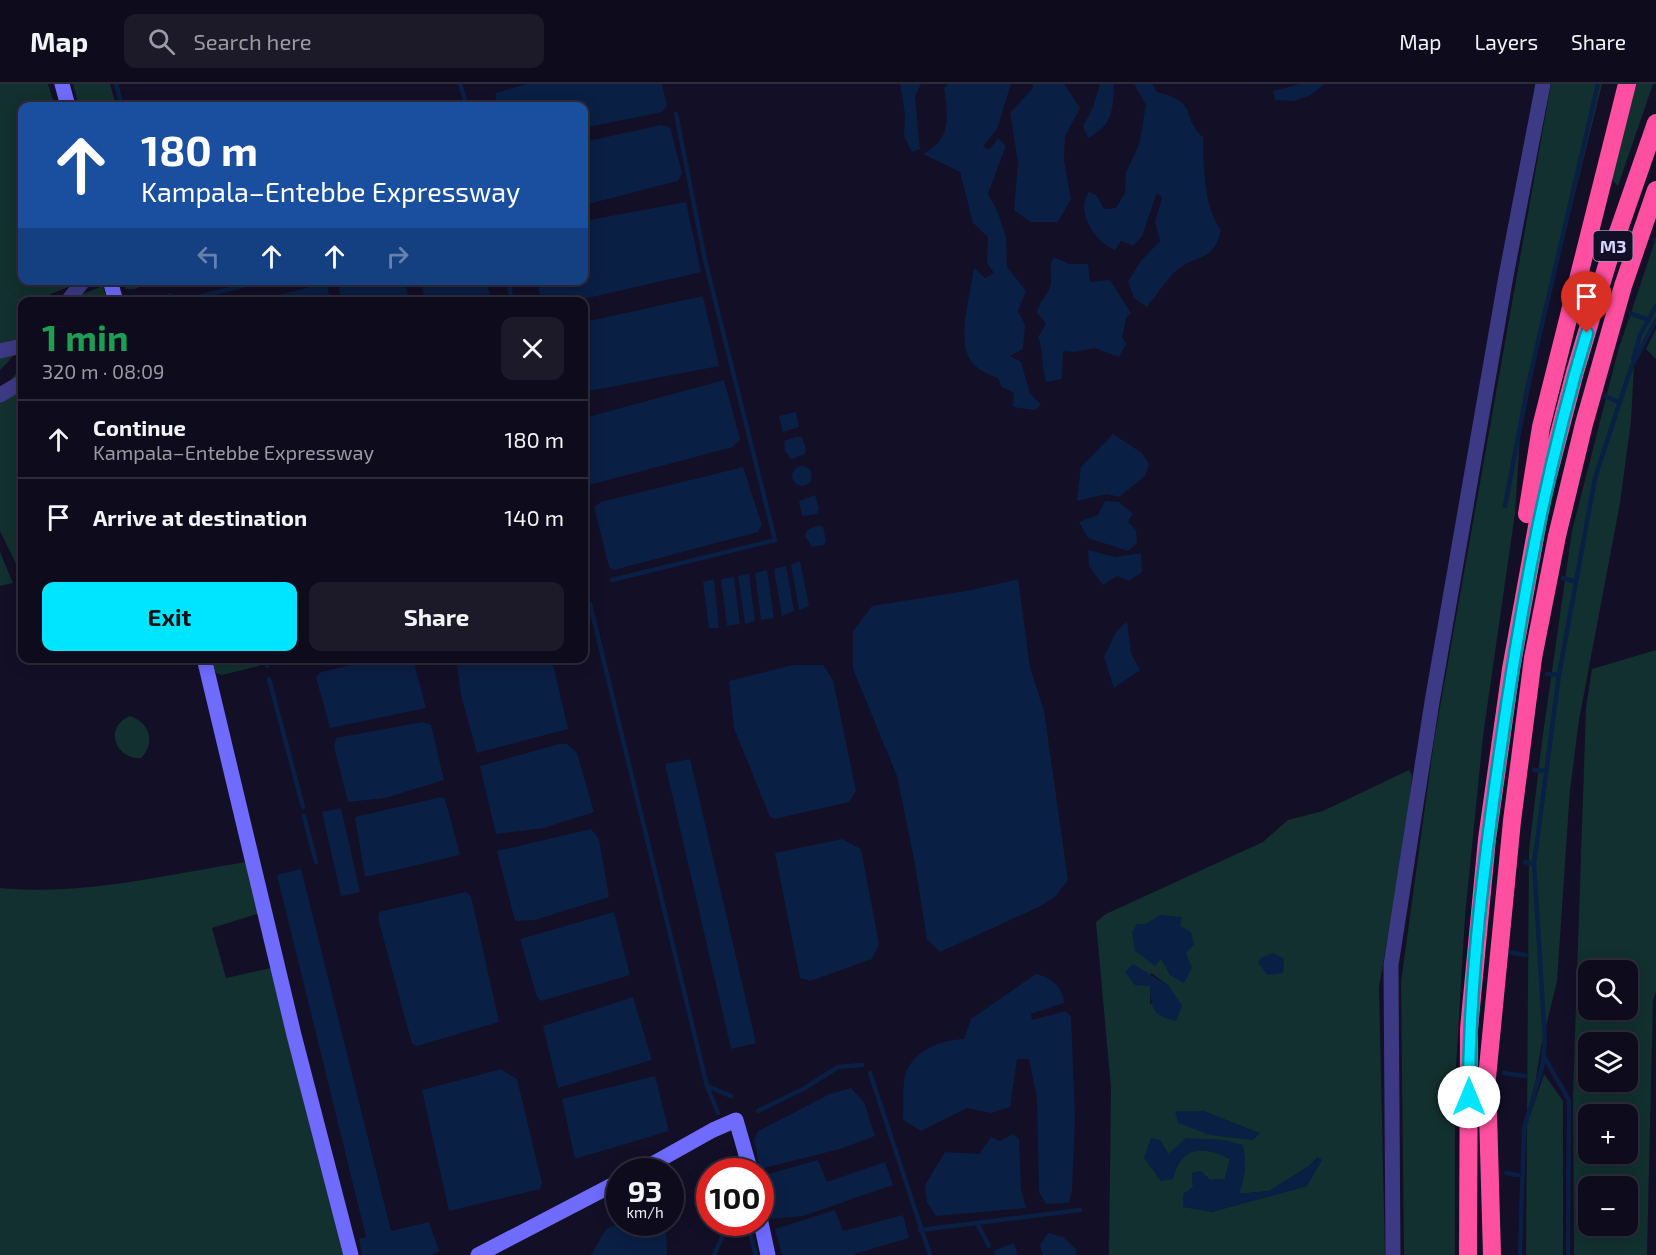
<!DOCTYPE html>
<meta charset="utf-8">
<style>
:root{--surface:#0e0b1c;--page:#1c1929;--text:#f1f3f6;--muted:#9b9ba3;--line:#2e2b3b;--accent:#00e5ff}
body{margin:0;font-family:"Exo 2",sans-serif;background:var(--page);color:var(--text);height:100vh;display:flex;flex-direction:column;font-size:22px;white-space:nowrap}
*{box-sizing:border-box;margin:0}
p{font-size:20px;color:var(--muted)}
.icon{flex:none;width:33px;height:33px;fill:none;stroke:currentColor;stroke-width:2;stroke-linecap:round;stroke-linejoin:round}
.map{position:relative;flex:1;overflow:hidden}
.panel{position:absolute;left:18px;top:213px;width:570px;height:366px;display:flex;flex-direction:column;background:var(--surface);border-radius:12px;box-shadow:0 3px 15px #0003,0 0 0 2px var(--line)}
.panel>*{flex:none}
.hud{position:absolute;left:18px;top:18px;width:570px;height:183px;border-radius:12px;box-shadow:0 3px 15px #0003,0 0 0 2px var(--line);background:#1a4fa0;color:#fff;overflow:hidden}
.controls{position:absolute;left:1578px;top:876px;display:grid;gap:12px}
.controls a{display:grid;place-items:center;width:60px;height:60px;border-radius:12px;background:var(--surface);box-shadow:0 3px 15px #0003,0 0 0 2px var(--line);font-size:30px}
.speed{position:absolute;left:606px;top:1074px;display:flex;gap:12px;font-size:30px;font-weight:700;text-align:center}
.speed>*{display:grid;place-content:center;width:78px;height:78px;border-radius:50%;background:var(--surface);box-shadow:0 3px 15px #0003,0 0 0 2px var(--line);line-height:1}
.speed small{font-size:15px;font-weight:400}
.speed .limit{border:9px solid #d22;background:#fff;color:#111}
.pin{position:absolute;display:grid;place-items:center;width:51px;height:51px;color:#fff;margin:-62px -26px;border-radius:50% 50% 50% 0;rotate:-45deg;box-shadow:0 0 6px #0007}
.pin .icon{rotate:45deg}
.me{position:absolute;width:66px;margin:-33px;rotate:0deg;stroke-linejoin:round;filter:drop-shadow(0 0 4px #0008)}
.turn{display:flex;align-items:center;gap:21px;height:126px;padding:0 24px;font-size:27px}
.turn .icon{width:78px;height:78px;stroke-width:2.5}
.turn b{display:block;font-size:42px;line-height:51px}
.lanes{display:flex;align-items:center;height:57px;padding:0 24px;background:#0003;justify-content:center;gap:30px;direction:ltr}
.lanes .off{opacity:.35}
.round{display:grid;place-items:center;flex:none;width:63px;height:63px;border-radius:12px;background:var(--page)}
.overview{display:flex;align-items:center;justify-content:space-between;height:102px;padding:0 24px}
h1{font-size:36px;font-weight:700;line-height:45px;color:#1e9e55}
.button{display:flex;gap:12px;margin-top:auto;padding:12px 24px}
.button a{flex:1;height:69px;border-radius:12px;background:var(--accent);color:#111;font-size:24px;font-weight:700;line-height:69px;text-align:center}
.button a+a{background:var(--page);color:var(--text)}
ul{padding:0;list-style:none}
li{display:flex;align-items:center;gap:18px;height:78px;padding:0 24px;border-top:2px solid var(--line)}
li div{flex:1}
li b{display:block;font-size:22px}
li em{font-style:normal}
header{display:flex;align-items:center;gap:36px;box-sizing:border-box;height:84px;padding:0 30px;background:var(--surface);border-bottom:2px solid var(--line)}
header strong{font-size:28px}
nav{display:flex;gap:33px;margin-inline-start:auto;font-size:21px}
.search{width:420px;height:54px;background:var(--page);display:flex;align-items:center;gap:15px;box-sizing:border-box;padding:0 21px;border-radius:12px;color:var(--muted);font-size:22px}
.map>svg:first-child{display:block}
.green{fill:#12302f;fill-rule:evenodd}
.water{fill:#0a1f44}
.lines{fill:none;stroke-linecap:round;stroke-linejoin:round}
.stream{stroke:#0a1f44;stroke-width:4.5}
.street{stroke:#3d3a85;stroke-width:15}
.secondary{stroke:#6f6bff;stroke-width:15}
.highway{stroke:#ff4fa3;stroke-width:18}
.route-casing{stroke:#0095a6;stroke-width:15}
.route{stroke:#00e5ff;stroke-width:10}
.labels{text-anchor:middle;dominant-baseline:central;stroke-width:6;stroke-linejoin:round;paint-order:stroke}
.shield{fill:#130f26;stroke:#9e99be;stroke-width:1.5}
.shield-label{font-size:18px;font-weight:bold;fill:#d9d4ff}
</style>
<header>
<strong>Map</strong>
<div class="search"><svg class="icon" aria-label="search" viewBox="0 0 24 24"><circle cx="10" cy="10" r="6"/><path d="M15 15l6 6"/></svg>Search here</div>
<nav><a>Map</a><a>Layers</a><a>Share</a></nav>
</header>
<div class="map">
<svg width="1656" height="1171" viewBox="0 0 1656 1171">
<rect width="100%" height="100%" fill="#130f26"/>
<path class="green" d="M0,0H48L55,22H22V196L83,197L51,210L46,217L22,218C22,249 25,264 0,286Z
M73,0H110L116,22H79Z
M1551,0H1602L1546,227L1520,352L1515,429L1483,652L1465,832L1455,1000V1171H1404L1401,898L1434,657Z
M1635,0H1653L1618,102L1608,92Z
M1656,154V239L1634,281L1631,337L1620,419L1579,636L1570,706L1557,897L1541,963L1530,1032L1544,990L1563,1017V1171H1526L1529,766L1542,657L1572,447L1618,267Z
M121,197H158L134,205H126Z
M103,202L107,217L62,218Z
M1656,245V275L1646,265Z
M22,283V492L0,447V308Z
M0,468L13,499L0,502Z
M1656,566V908L1653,916L1647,1171H1574L1573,1010L1586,624L1592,585ZM1588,886H1628V926H1588ZM1588,958H1628V998H1588ZM1588,1030H1628V1070H1588ZM1588,1102H1628V1142H1588Z
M210,575H257L259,582L222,591L216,589Z
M130,632C150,639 156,658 141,674C114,675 104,642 130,632Z
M1409,686L1412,691L1407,742L1379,903L1385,1171H1109L1111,1004L1096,838L1106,830L1263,758L1288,736L1323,727ZM1161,831L1180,842L1186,869L1184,898L1170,891L1146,840ZM1151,889L1169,902L1150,921ZM1175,1027H1203L1259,1049L1253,1056L1247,1054ZM1160,1056L1168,1070L1242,1061L1238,1110L1269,1107L1309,1082L1318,1073L1307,1102L1211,1128L1193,1103L1192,1089L1201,1087L1210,1096L1225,1095L1230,1075C1202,1061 1181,1061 1173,1095Z
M246,778L260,829L212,844L226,894L271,884L346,1171H0V804C82,812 165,791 246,778Z"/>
<path class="water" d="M526,0H662L667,22L662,28L584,44V22H495L496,9Z
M900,0H921L915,12L920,65L912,68L904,52L905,30Z
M948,0H1011L997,45L983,62L989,66L998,54L1006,62L988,110L997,126L1006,153L1007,183L1026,207L1018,227L1025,241L1023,265L1010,272L1021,278L1030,309L1041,321L1035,326L1013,323L1014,309L1002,303L998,294C987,290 973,284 968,272C958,251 971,207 974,184L985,194L994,189L987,179L988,153L973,139L960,88L923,70C952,55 948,33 944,4Z
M1032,0H1064L1080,24L1065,53L1064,76L1071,115L1058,138H1030L1014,126L1018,78L1010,29L1033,4Z
M1100,0H1114C1113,26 1113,41 1088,54L1083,42L1093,23Z
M1134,0H1152L1157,8C1200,18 1180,33 1203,53C1204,83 1203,121 1221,146C1214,177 1200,170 1181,183C1168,192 1157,211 1147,223L1134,214L1128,198L1140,178L1160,157L1155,138L1162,114L1157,109L1142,152L1133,162L1121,157L1115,166C1100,160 1084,140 1084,122C1084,118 1087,112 1088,108L1096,111L1104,125L1116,124L1125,109L1126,88L1139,61L1146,21Z
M1300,0H1346H1324L1311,11L1294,17L1275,16L1273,7Z
M661,41L670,43L682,89L678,97L584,121V58Z
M686,118L701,188L575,217H542L536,197L584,196V137Z
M1054,173L1069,180H1088L1090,198L1110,196L1131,229L1126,235L1122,253L1126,260L1119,273L1095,264L1075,268L1063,267L1062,295L1046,298C1041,282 1044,268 1038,253L1046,240L1037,229C1038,218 1048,212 1050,203C1053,191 1047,184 1054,173Z
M341,197H405L409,217H342L338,202Z
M421,197H486L492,217H425Z
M326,199L331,217H271L270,213Z
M703,212L719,282L584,308V238Z
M724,296L740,355L733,363L589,401L585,396L584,334Z
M796,328L799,343L783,348L779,332Z
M1113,350L1142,369L1149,380L1145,392L1119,413L1107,410L1077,417L1081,383Z
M795,353H802L806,365L805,370L791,375L785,367L784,357Z
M792 392a10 10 0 1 1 20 0a10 10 0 1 1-20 0Z
M743,383L762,441L758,448L614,486L609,483L594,423L601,418Z
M815,411L819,424L817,430L802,432L799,417Z
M1105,417L1119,418L1133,430L1128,438L1136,446L1137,459L1128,467L1088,454L1079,438L1098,431Z
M817,442H823L826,458L824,461L812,463L805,452L807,446Z
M1088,466L1115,473L1141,469L1142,488L1129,497L1117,492L1103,501L1089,482Z
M800,477L809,522L799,526L791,481Z
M786,482L794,527L782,532L774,485Z
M767,486L774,534L761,536L755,489Z
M749,490L755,537L745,540L738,492Z
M734,493L740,540L727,542L721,495Z
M714,495L719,544H709L703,498Z
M1018,495L1030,583L1044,627L1068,796L1056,812L1039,823L940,868L927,856L915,780L897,692L853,585V547L872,522L972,506Z
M1127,537L1131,569L1140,586L1114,604L1104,573L1116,548Z
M380,574L413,575L426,624L330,644L316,593L321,588Z
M456,575H552L568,645L477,669L461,611Z
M793,581H823L833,596L856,707L849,718L775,735L770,733L734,644L729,597Z
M422,638L431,641L444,696L385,714L348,718L334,663L336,654Z
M559,660H567L577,669L594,728L544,744L496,750L480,682Z
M690,675L756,959L731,965L665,680Z
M441,713L445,715L460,771L365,793L355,733Z
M341,724L360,808L341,812L322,728Z
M591,745L599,755L609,813L535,836L515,837L497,767Z
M842,755L861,765L879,860L872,875L810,897L800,894L775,769Z
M301,785L391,1147L429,1138L439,1167L432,1171H362L359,1155L366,1153L277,791Z
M466,808L471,812L499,938L417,962L412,960L378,834L379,828Z
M614,828L630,891L541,917L537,913L520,855Z
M1161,831L1182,833L1180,842L1191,848L1194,861L1186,869L1192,884L1184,899L1170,891L1161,875L1155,882L1135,867L1132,848L1137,840H1146Z
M1273,869L1284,875L1283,889L1268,891L1258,879L1261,874Z
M1133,880L1169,902L1182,922L1176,937C1152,932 1151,924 1150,902L1135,901L1125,888Z
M1036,890C1051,893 1063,903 1064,919L1031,930L1032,936L1065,927L1071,932L1075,1034L1072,1107L1069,1119L1046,1120L1039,1108L1037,1014L1029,975H1017L1010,1023L991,1029L967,1024L921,1047L903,1036C904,1022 901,997 908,984C919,964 943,956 964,955L971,935Z
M633,913L652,976L558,1004L543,942Z
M501,985L517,995L542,1099L540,1105L449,1127L422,1006Z
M655,992L669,1047L575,1075L562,1015Z
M851,1004L864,1018L875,1052L840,1065L760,1085L754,1056L758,1047L830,1010Z
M1175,1027H1203L1259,1049L1253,1056L1210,1051L1178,1039Z
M1013,1050L1019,1055L1021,1105L1026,1124L936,1132L927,1118L925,1101L945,1068L979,1070L991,1053L1000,1057Z
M1151,1054L1160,1056L1168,1070L1186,1054L1224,1056L1243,1061C1247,1080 1245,1093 1239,1110L1269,1107L1309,1082L1318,1073L1322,1076L1307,1102L1211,1128L1183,1123V1110L1193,1103L1192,1089L1201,1087L1210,1096L1225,1095L1230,1075C1202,1061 1181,1062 1173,1095L1161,1097L1144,1074Z
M818,1076L827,1098L885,1078L893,1101L803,1132L771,1135L761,1099L765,1091Z
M835,1126L843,1147L903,1131L909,1154L851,1171H782L775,1145Z
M622,1138L666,1139L667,1171H591L606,1145Z
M1048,1149L1063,1153L1076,1165V1171H1043L1040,1161Z
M1014,1159L1018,1171H995L993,1167Z"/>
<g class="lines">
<path class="stream" d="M116,0L122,22
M460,0L467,22
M1655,156H1656
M165,196L166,197
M508,196L512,218
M170,211L172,218
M178,218L266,196
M1631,230L1649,236
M1633,276L1640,251L1656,222
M1605,312L1618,318
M1505,422L1528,301L1598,0
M584,494L586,503
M1563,494L1576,498
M612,496L775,456L705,176L676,30
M590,520L707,1002L718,1029
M265,574L267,582
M1547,590L1559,591
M269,595L303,723
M1534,686L1546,687
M304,732L316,778
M1525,778L1534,780
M1507,868L1526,871
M1543,971L1569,1016L1568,1171
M870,989L930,1171
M1504,989L1525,992
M707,1002L731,1012
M758,1027L805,1004L838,983L862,981
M739,1088L740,1072
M1506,1089L1518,1091
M747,1138L756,1171
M977,1139L1080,1126
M920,1146L977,1139L989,1162
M714,1171L729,1138
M1520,1171L1524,1045L1542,983L1545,957L1534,780L1559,591L1595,394L1631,284L1656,236"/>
<path class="street" d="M67,218L84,196
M0,267L22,262
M0,311L22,298
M1393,1171L1391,881L1432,618L1506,192L1543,0"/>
<path class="secondary" d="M62,0L68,22
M110,196L116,218
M204,574L294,951L351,1171
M638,1088L713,1046L736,1036L751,1088
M760,1134L768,1171
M478,1171L620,1097"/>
<path class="highway" d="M1527,430L1541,343L1627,0
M1468,1171L1469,945L1487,755L1511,585L1542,415L1575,288L1610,171L1656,39
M1492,1171L1487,994L1512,737L1533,574L1557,452L1584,340L1623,202L1656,106"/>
</g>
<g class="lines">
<g class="route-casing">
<path id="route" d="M1469,1013C1469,899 1483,787 1499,675C1520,528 1544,391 1587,249"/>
</g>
<use href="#route" class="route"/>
</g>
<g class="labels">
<rect class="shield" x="1593.5" y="147" width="39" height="30" rx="4.5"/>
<g class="shield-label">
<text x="1613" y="162">M3</text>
</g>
</g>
</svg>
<div class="controls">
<a><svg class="icon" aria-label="search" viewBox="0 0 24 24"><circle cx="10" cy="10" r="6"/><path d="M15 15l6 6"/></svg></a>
<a><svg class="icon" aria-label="layers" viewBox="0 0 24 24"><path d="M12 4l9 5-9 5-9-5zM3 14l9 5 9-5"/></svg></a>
<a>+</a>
<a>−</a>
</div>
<div class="speed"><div>93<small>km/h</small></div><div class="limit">100</div></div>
<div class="pin" style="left:1587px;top:249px;background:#d93025"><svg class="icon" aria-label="arrive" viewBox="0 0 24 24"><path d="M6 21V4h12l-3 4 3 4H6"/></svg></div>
<svg class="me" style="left:1469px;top:1013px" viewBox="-20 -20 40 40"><circle r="19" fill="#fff"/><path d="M0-13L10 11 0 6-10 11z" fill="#00e5ff"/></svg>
<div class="hud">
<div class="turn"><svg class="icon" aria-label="ahead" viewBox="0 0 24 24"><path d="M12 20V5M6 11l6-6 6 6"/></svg><div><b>180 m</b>Kampala–Entebbe Expressway</div></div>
<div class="lanes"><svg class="icon off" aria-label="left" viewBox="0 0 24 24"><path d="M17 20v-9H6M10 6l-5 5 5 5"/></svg><svg class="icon" aria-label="ahead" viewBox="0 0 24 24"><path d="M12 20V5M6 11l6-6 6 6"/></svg><svg class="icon" aria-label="ahead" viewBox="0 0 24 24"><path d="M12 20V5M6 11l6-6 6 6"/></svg><svg class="icon off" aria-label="right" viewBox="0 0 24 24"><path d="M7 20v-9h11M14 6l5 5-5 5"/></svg></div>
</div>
<section class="panel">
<div class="overview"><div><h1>1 min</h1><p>320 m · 08:09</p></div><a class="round"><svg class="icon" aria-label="close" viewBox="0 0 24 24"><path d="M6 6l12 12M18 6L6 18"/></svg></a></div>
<ul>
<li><svg class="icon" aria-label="ahead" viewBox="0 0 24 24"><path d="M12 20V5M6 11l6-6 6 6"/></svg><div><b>Continue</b><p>Kampala–Entebbe Expressway</p></div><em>180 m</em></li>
<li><svg class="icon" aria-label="arrive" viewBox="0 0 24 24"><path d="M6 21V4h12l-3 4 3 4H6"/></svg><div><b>Arrive at destination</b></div><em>140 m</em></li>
</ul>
<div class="button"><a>Exit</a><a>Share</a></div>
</section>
</div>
